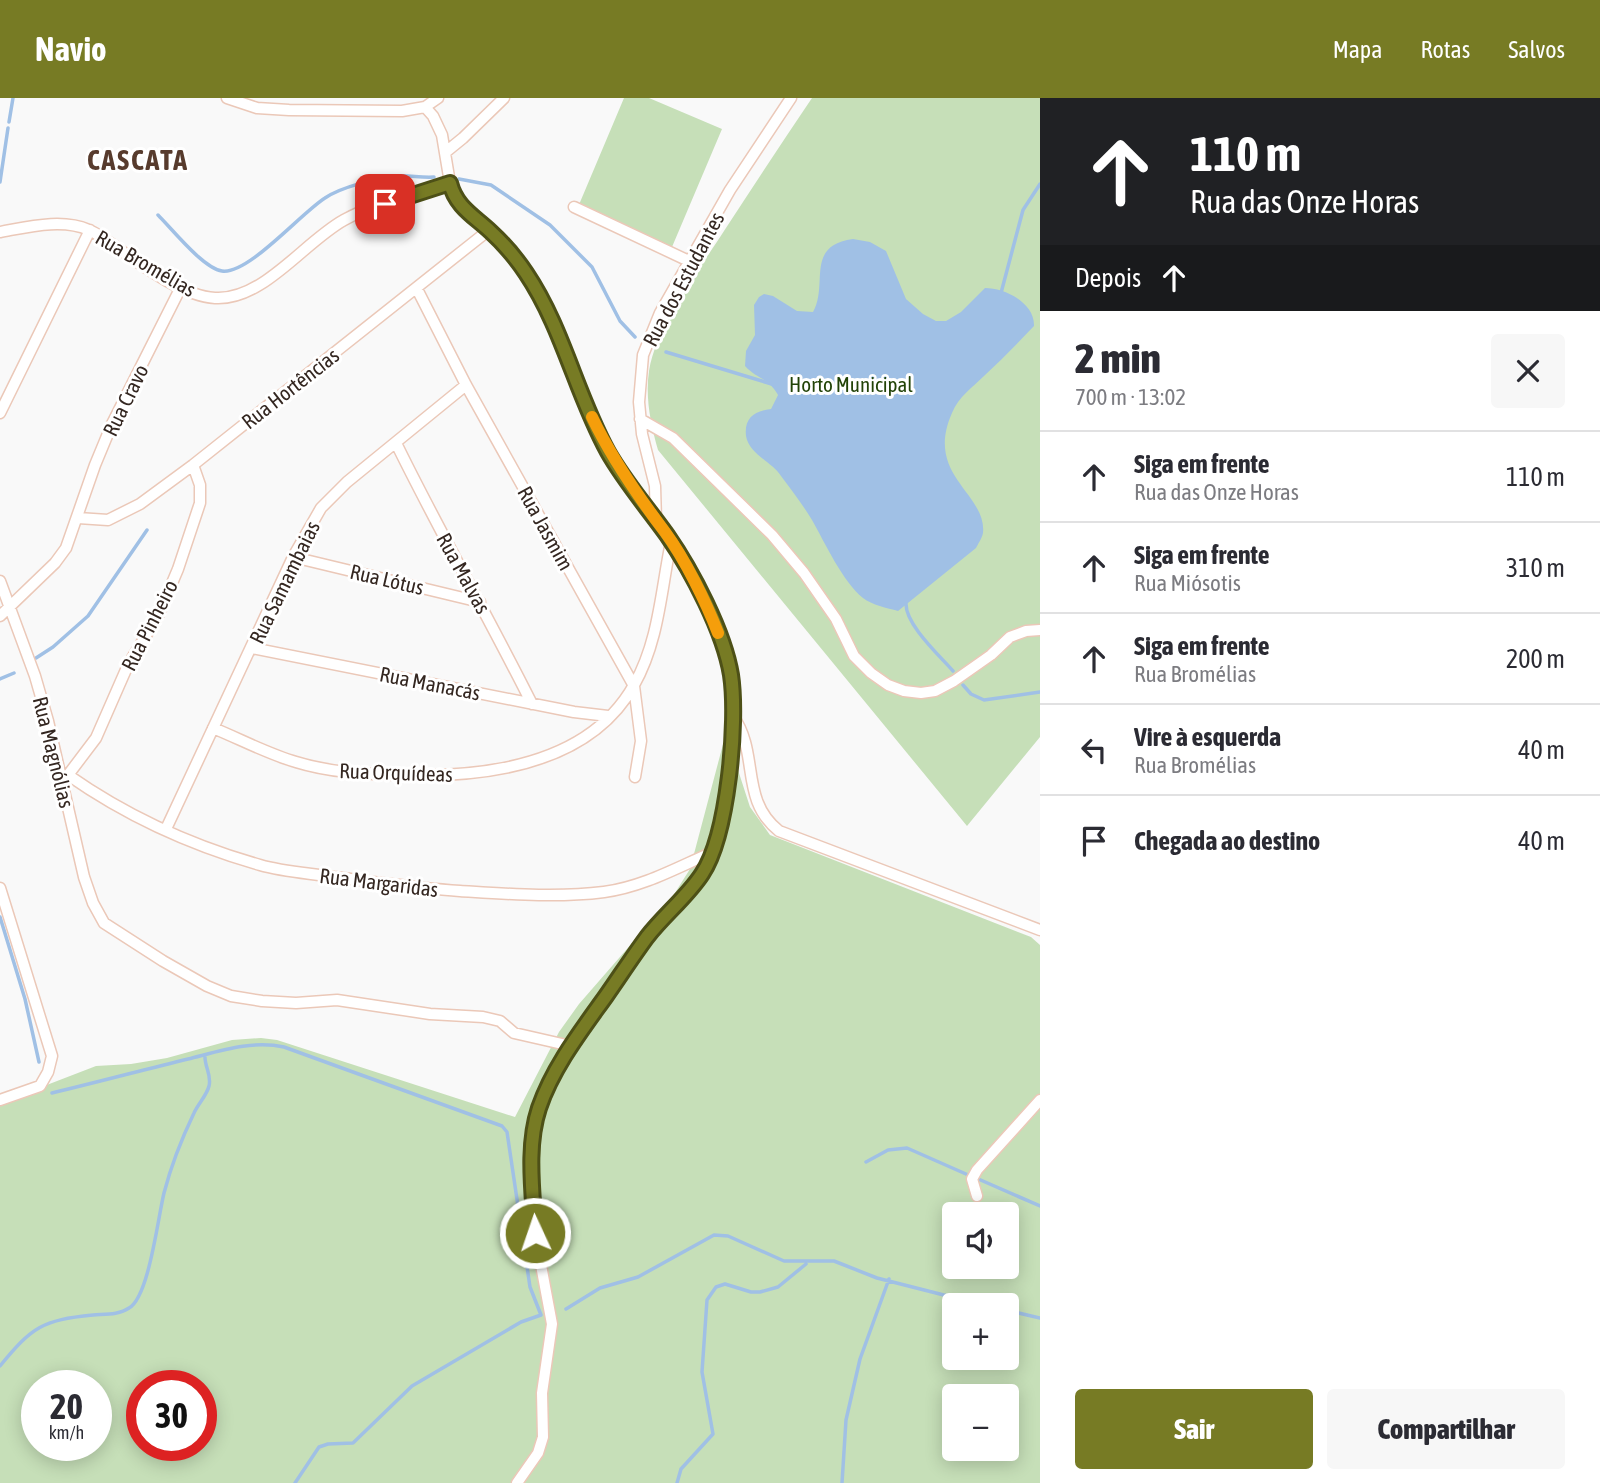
<!DOCTYPE html>
<html lang="pt">
<meta charset="utf-8">
<style>
:root{--surface:#fff;--page:#f7f7f7;--text:#2b2b33;--muted:#7c7c81;--line:#e1e1e2;--accent:#777b24}
body{margin:0;font-family:"Asap Condensed",sans-serif;background:var(--page);color:var(--text);height:100vh;display:flex;flex-direction:column;font-size:26px;white-space:nowrap}
*{box-sizing:border-box;margin:0}
p{font-size:23px;color:var(--muted)}
.icon{flex:none;width:38px;height:38px;fill:none;stroke:currentColor;stroke-width:2;stroke-linecap:round;stroke-linejoin:round}
.map{position:relative;flex:1;overflow:hidden}
.side{display:flex;flex-direction:column;background:var(--surface);width:560px}
.side>*{flex:none}
.top-card{background:#202124;color:#fff;overflow:hidden}
.fabs{position:absolute;left:942px;top:1104px;display:grid;gap:14px}
.fabs a{display:grid;place-items:center;width:77px;height:77px;border-radius:7px;background:var(--surface);box-shadow:0 4px 18px #0003;font-size:35px}
.speed{position:absolute;left:21px;top:1272px;display:flex;gap:14px;font-size:35px;font-weight:700;text-align:center}
.speed>*{display:grid;place-content:center;width:91px;height:91px;border-radius:50%;background:var(--surface);box-shadow:0 4px 18px #0003;line-height:1}
.speed small{font-size:18px;font-weight:400}
.speed .limit{border:10px solid #d22;background:#fff;color:#111}
.pin{position:absolute;display:grid;place-items:center;width:60px;height:60px;color:#fff;margin:-30px;border-radius:14px;box-shadow:0 4px 10px #0006}
.me{position:absolute;width:77px;margin:-38px;rotate:357deg;stroke-linejoin:round;filter:drop-shadow(0 0 5px #0008)}
.turn{display:flex;align-items:center;gap:24px;height:147px;padding:0 35px;font-size:32px}
.turn .icon{width:91px;height:91px;stroke-width:2.5}
.turn b{display:block;font-size:49px;line-height:60px}
.then{display:flex;align-items:center;height:66px;padding:0 35px;background:#0003;gap:14px;font-size:26px}
.round{display:grid;place-items:center;flex:none;width:74px;height:74px;border-radius:7px;background:var(--page)}
.overview{display:flex;align-items:center;justify-content:space-between;height:119px;padding:0 35px}
h1{font-size:42px;font-weight:800;line-height:52px}
.action{display:flex;gap:14px;margin-top:auto;padding:14px 35px}
.action a{flex:1;height:80px;border-radius:7px;background:var(--accent);color:#fff;font-size:28px;font-weight:800;line-height:80px;text-align:center}
.action a+a{background:var(--page);color:var(--text)}
ul{padding:0;list-style:none}
li{display:flex;align-items:center;gap:21px;height:91px;padding:0 35px;border-top:2px solid var(--line)}
li div{flex:1}
li b{display:block;font-size:26px}
li em{font-style:normal}
header{display:flex;align-items:center;gap:42px;box-sizing:border-box;height:98px;padding:0 35px;background:var(--accent);color:#fff}
header strong{font-size:33px}
nav{display:flex;gap:38px;margin-inline-start:auto;font-size:24px}
main{display:flex;flex:1;min-height:0}
.map>svg:first-child{display:block}
.green{fill:#c6dfb8;fill-rule:evenodd}
.water{fill:#a0c0e5}
.lines{fill:none;stroke-linecap:round;stroke-linejoin:round}
.stream{stroke:#a0c0e5;stroke-width:3.5}
.street-casing{stroke:#ebc8b8;stroke-width:13}
.street{stroke:#fff;stroke-width:10}
.route-casing{stroke:#4d5017;stroke-width:18}
.route{stroke:#777b24;stroke-width:12}
.slow{stroke:#f59e0b;stroke-width:12}
.labels{text-anchor:middle;dominant-baseline:central;stroke-width:6;stroke-linejoin:round;paint-order:stroke}
.street-label{font-size:21px;fill:#342721;stroke:#fff}
.park-label{font-size:21px;fill:#224307;stroke:#fff}
.district-label{font-size:28px;font-weight:bold;letter-spacing:2px;fill:#573b2d;stroke:#fff}
</style>
<header>
<strong>Navio</strong>
<nav><a>Mapa</a><a>Rotas</a><a>Salvos</a></nav>
</header>
<main>
<div class="map">
<svg width="1040" height="1385" viewBox="0 0 1040 1385">
<rect width="100%" height="100%" fill="#f9f9f9"/>
<path class="green" d="M624,0H649L722,31L672,149L578,109Z
M812,0H1040V639L967,728L658,352C651,327 645,300 649,273C657,225 698,174 724,133C753,89 782,44 812,0Z
M726,635L750,709L770,737L1031,839L1040,847V1385H0V1005L96,968L131,966L167,960L232,942L261,940L277,942L515,1019L559,934L579,906L673,798L690,771ZM954,1116H1006V1169H954ZM954,1208H1006V1260H954ZM37,1288H96V1348H37ZM142,1288H201V1348H142ZM954,1298H1006V1351H954Z"/>
<path class="water" d="M853,141L870,144L886,153L906,201L923,216L936,223H946L961,214L985,190C1005,190 1035,205 1034,228C1018,245 1001,262 984,278C972,290 959,298 952,315C924,378 987,395 983,435C982,440 978,446 976,450L898,513C887,510 872,507 863,500C843,484 825,445 812,422C803,407 792,393 781,378C772,364 749,356 746,338C744,320 754,313 771,311L778,297C768,279 758,282 745,268L746,253L755,237L754,207L759,199L764,196L773,198L797,213L813,214C829,186 804,148 853,141Z"/>
<g class="lines">
<path class="stream" d="M9,24L13,0
M459,81L491,87L550,127L592,169L620,223L635,239
M0,84L8,30
M158,117C172,131 203,170 222,173C248,177 301,115 325,100C341,89 377,80 397,78C409,77 421,80 434,79
M1001,195L1023,112L1040,86
M666,254L775,287
M906,505C905,526 939,557 953,573
M36,560L53,549L88,518L147,432
M0,581L14,575
M963,587L971,596L984,602L1040,594
M0,819L25,901L39,964
M52,995C98,984 143,972 188,961C220,953 252,942 284,949L502,1028L507,1034L530,1189L541,1217L521,1224L412,1288L353,1345L328,1346L319,1349L295,1385
M866,1064L888,1052L907,1050L966,1076
M976,1080L1040,1108
M566,1211L600,1190L638,1179L714,1137L728,1138L784,1163H834L877,1180L987,1208
M1006,1212L1040,1220
M0,1268C32,1229 42,1222 93,1217C105,1216 119,1217 129,1210C149,1199 158,1119 164,1095C171,1068 182,1040 194,1015C198,1006 207,997 209,988C212,977 204,968 205,957
M677,1385L681,1371L713,1336L702,1274L707,1202L716,1189L725,1186L751,1194H760L778,1189L806,1166
M842,1385L846,1322L860,1261L889,1181"/>
<g class="street-casing">
<path id="street" d="M227,0L257,10L289,12L402,13L425,9L433,18L442,37L450,85L457,104L509,152L527,177L555,228L588,311L608,354L646,410L671,444L710,514L724,551L731,576L732,597L733,629L726,698L713,754L702,776L647,840L571,948L548,987L538,1012L534,1032L532,1070L535,1135L552,1226L542,1295L543,1339L538,1355L517,1385
M425,9L438,0
M447,53L463,40L504,0
M574,109L691,164
M0,134C28,129 62,120 89,132C97,135 105,142 112,146C139,165 181,198 215,200C263,203 304,144 344,122C376,104 415,96 450,85
M417,191L466,287L634,588L641,643L635,679
M0,315L90,132
M640,321L673,340L772,437L804,475L836,521L854,558L871,575L888,587L904,593L921,595L935,593L954,583L991,557L1010,539L1026,533L1040,532
M396,345C439,433 488,518 532,606
M78,420L108,422L140,406L193,367L489,132
M656,423L655,388L642,336L639,304L643,257L660,215L730,92L791,0
M293,459L480,504
M0,483L35,578L48,623L84,779L93,805L104,825L163,863L207,888L231,898L262,903L296,905L337,902L430,916L483,919L500,923L514,935L571,948
M0,518L55,465L66,450L95,367L112,326L181,189
M252,550L574,614L608,618
M733,618C760,656 739,701 779,733L1040,832
M213,630C240,641 268,656 296,664C328,674 363,676 397,677C480,680 588,669 634,587C659,543 661,492 671,444
M68,677L96,640L128,567L159,516L178,471L200,405V387L193,367
M62,683L68,677C125,717 193,748 260,767C284,774 309,775 334,779C376,784 418,790 460,793C508,796 557,800 604,794C643,789 678,769 713,754
M166,731L293,459L321,410L347,384L466,287
M0,790L52,958L48,974L40,988L0,1002
M977,1098L972,1081L977,1072L1040,1002"/>
</g>
<use href="#street" class="street"/>
</g>
<g class="lines">
<g class="route-casing">
<path id="route" d="M385,106L450,85C456,109 474,118 491,134C504,146 516,160 526,175C563,230 576,296 608,354C625,384 647,409 667,437C692,473 724,534 731,577C738,623 728,737 702,776C687,799 664,817 647,839C633,858 620,878 606,898C581,933 553,969 539,1010C526,1049 533,1095 535,1135"/>
</g>
<use href="#route" class="route"/>
<path class="slow" d="M592,319C612,361 637,397 665,434C685,461 706,504 718,535"/>
</g>
<g class="labels">
<g class="street-label">
<text transform="translate(146 165) rotate(30)">Rua Bromélias</text>
<text transform="translate(683 181) rotate(-62)">Rua dos Estudantes</text>
<text transform="translate(290 290) rotate(-38)">Rua Hortências</text>
<text transform="translate(125 302) rotate(-64)">Rua Cravo</text>
<text transform="translate(546 430) rotate(61)">Rua Jasmim</text>
<text transform="translate(464 475) rotate(61)">Rua Malvas</text>
<text transform="translate(387 481) rotate(13)">Rua Lótus</text>
<text transform="translate(284 484) rotate(-64)">Rua Samambaias</text>
<text transform="translate(149 527) rotate(-63)">Rua Pinheiro</text>
<text transform="translate(430 585) rotate(11)">Rua Manacás</text>
<text transform="translate(54 654) rotate(76)">Rua Magnólias</text>
<text transform="translate(396 674) rotate(2)">Rua Orquídeas</text>
<text transform="translate(379 784) rotate(7)">Rua Margaridas</text>
</g>
<g class="park-label">
<text x="851" y="286">Horto Municipal</text>
</g>
<g class="district-label">
<text x="138" y="62">CASCATA</text>
</g>
</g>
</svg>
<div class="fabs">
<a><svg class="icon" aria-label="sound" viewBox="0 0 24 24"><path d="M4 9h4l5-4v14l-5-4H4zM17 9q2 3 0 6"/></svg></a>
<a>+</a>
<a>−</a>
</div>
<div class="speed"><div>20<small>km/h</small></div><div class="limit">30</div></div>
<div class="pin" style="left:385px;top:106px;background:#d93025"><svg class="icon" aria-label="arrive" viewBox="0 0 24 24"><path d="M6 21V4h12l-3 4 3 4H6"/></svg></div>
<svg class="me" style="left:535px;top:1135px" viewBox="-20 -20 40 40"><circle r="17" fill="#777b24" stroke="#fff" stroke-width="3"/><path d="M0-11L8 9 0 5-8 9z" fill="#fff"/></svg>
</div>
<section class="side">
<div class="top-card">
<div class="turn"><svg class="icon" aria-label="ahead" viewBox="0 0 24 24"><path d="M12 20V5M6 11l6-6 6 6"/></svg><div><b>110 m</b>Rua das Onze Horas</div></div>
<div class="then">Depois<svg class="icon" aria-label="ahead" viewBox="0 0 24 24"><path d="M12 20V5M6 11l6-6 6 6"/></svg></div>
</div>
<div class="overview"><div><h1>2 min</h1><p>700 m · 13:02</p></div><a class="round"><svg class="icon" aria-label="close" viewBox="0 0 24 24"><path d="M6 6l12 12M18 6L6 18"/></svg></a></div>
<ul>
<li><svg class="icon" aria-label="ahead" viewBox="0 0 24 24"><path d="M12 20V5M6 11l6-6 6 6"/></svg><div><b>Siga em frente</b><p>Rua das Onze Horas</p></div><em>110 m</em></li>
<li><svg class="icon" aria-label="ahead" viewBox="0 0 24 24"><path d="M12 20V5M6 11l6-6 6 6"/></svg><div><b>Siga em frente</b><p>Rua Miósotis</p></div><em>310 m</em></li>
<li><svg class="icon" aria-label="ahead" viewBox="0 0 24 24"><path d="M12 20V5M6 11l6-6 6 6"/></svg><div><b>Siga em frente</b><p>Rua Bromélias</p></div><em>200 m</em></li>
<li><svg class="icon" aria-label="left" viewBox="0 0 24 24"><path d="M17 20v-9H6M10 6l-5 5 5 5"/></svg><div><b>Vire à esquerda</b><p>Rua Bromélias</p></div><em>40 m</em></li>
<li><svg class="icon" aria-label="arrive" viewBox="0 0 24 24"><path d="M6 21V4h12l-3 4 3 4H6"/></svg><div><b>Chegada ao destino</b></div><em>40 m</em></li>
</ul>
<div class="action"><a>Sair</a><a>Compartilhar</a></div>
</section>
</main>
